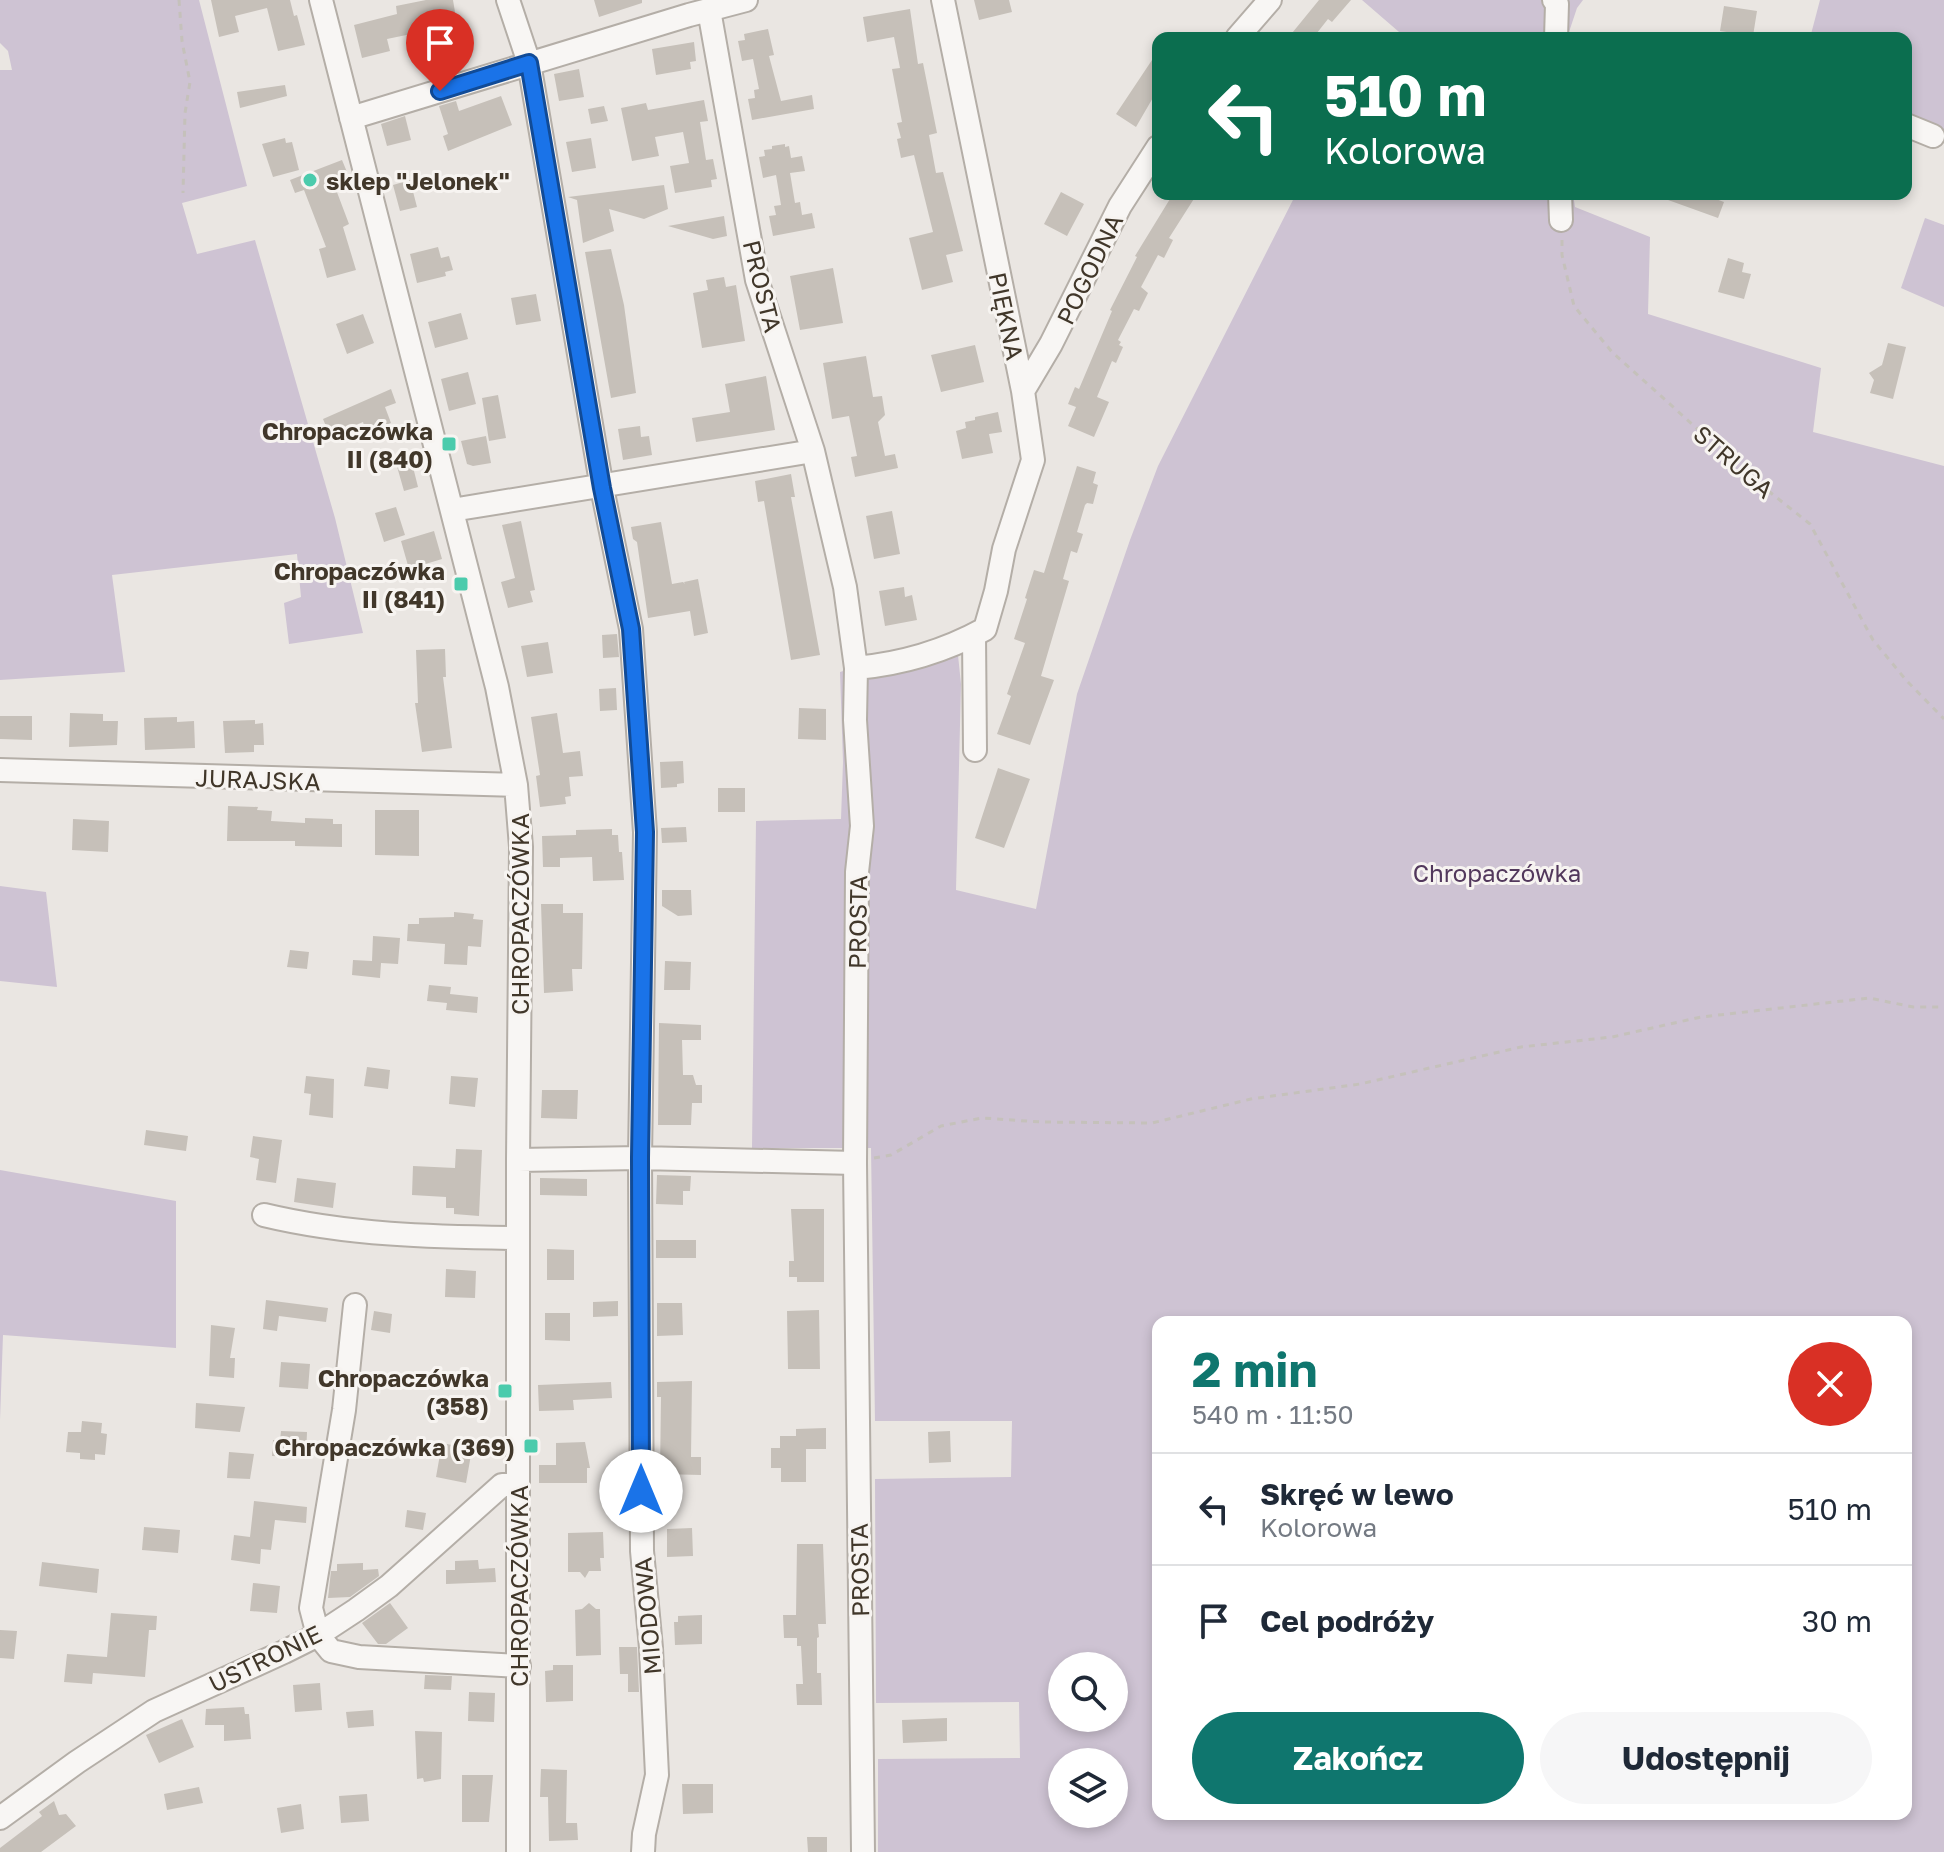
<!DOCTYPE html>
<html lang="pl">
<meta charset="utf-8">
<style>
:root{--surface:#fff;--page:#f6f6f7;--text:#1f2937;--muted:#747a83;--line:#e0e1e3;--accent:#0f766e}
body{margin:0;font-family:"Golos Text",sans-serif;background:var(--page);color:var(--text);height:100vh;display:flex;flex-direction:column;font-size:30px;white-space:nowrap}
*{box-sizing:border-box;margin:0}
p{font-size:26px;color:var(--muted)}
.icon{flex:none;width:44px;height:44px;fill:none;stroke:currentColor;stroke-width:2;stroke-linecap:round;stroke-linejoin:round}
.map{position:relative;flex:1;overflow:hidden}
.panel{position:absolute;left:1152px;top:1316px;width:760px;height:504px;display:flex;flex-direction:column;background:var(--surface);border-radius:16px;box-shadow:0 4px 12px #0003}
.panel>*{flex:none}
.hud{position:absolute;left:1152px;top:32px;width:760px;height:168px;border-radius:16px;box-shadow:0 4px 12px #0003;background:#0b6e4f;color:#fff;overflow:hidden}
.controls{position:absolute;left:1048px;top:1652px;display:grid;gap:16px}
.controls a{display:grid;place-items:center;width:80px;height:80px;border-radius:50%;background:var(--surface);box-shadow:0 4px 12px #0003;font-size:40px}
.pin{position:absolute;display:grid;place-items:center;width:68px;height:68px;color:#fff;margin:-82px -34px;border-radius:50% 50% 50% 0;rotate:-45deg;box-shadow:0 0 8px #0007}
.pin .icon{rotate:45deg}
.me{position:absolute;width:88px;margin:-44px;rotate:0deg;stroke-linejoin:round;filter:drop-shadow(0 0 6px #0008)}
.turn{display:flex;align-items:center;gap:28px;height:168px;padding:0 40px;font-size:36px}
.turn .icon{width:104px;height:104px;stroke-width:2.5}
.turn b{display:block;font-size:56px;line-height:68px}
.round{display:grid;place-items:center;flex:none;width:84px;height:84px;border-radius:42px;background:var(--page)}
.overview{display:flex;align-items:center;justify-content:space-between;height:136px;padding:0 40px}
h1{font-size:48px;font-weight:700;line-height:60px;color:var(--accent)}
.primary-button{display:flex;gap:16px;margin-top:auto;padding:16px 40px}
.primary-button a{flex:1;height:92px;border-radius:48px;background:var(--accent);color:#fff;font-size:32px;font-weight:700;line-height:92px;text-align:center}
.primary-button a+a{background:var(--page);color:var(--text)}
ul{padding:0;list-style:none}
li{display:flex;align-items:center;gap:24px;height:112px;padding:0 40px;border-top:2px solid var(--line)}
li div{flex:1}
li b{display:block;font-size:30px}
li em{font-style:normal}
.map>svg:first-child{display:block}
.green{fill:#cec3d3;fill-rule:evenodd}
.building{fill:#c6c0b9}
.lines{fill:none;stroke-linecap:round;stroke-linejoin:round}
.minor-casing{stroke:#b4aea7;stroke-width:26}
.path{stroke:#c5c1bb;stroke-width:3;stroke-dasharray:6 6;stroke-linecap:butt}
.minor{stroke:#f8f6f4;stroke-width:22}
.route-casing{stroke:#114b97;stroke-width:20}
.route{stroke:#1a73e8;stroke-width:14}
.poi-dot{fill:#4bcbac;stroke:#f7f4f1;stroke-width:3}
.labels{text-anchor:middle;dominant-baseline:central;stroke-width:6;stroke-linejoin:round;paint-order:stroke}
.poi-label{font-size:24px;font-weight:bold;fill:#41372a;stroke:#f7f4f1;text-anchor:end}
.street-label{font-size:24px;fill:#41372a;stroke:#f7f4f1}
.park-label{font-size:24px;fill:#52385c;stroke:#f7f4f1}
</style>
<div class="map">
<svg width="1944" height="1852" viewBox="0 0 1944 1852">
<rect width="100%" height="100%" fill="#eae6e2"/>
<path class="green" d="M0,0H199L247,186L182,203L197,254L255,240L335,518L363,633L289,644L284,603L301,597L297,554L112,575L125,672L0,680V70H12L8,51L0,43Z
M1362,0H1583L1577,8L1567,38H1406Z
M1820,0H1944V139L1906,121V38H1810Z
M1296,194H1573L1575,207L1650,237L1648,314L1821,368L1813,432L1944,466V1852H878V1759L1020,1758L1019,1702L876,1703L875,1479L1011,1477L1012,1421H875L871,1148H752L756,821L841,819L843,762L840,672L956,636L961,684L956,890L1036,909L1077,694L1130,540L1158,466ZM1158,1322H1906V1814H1158ZM1062,1666H1114V1718H1062ZM1062,1762H1114V1814H1062Z
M1925,218L1944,225V307L1901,288Z
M0,886L46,892L57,987L0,981Z
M0,1170L176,1201V1348L3,1335L0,1420Z"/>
<path class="building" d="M211,0H290L294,16L297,15L305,45L278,51L267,8L235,16L239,32L219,37Z
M426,0H453L456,18L414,24L416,33L387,39L390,51L362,58L354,25L397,14L396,6Z
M594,0H642V3L599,17Z
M974,0H1009L1012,12L979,20Z
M1319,0H1351L1332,22L1328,19L1313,38H1288Z
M1724,6L1757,11L1753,36L1720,31Z
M910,9L918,64L923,63L937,133L929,135L936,173L943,172L963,251L946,255L953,282L922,290L909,238L933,232L914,155L901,158L897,139L901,138L897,123L902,122L892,69L900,68L894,37L867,42L863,17Z
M768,29L774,55L769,56L781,101L812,95L814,109L752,120L748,99L755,98L754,90L759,89L753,59L742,61L738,41L745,40L744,34Z
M694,42L696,61L690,62L691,69L656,75L652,49Z
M1158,51V89L1136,127L1116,114Z
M579,69L584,97L559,101L554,74Z
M285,85L287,96L240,108L237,92Z
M501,96L512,125L448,151L443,136L448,134L439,106L456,101L459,111Z
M704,100L708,121L700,122L706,160L713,159L717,179L711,180L712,187L675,193L670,166L689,163L683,132L655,137L659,156L632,161L621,108L646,103L648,110Z
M604,106L608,121L591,124L588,109Z
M405,116L411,140L387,146L381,124Z
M285,138L286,143L292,142L299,170L273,177L262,144Z
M591,138L596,168L572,172L566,142Z
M785,144V147L789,146L791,158L802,156L805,171L790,173L795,203L800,202L802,215L812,213L815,228L773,236L769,216L776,215L774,206L781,205L776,175L763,178L759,157L765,156L764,150L772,149V146Z
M342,160L347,172L332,179L349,224L343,227L356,270L327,278L319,249L326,247L304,190L295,193L290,180Z
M410,180L417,207L400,211L393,185Z
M664,185L668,209L644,219L609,209L614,231L583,243L577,200L568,197Z
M1061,192L1084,204L1067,236L1044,224Z
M1173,194H1197L1169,238L1173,240L1164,258L1158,255L1141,287L1148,293L1139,311L1134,309L1118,340L1121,342L1119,345L1123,347L1116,363L1112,361L1097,397L1109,402L1094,437L1068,426L1076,407L1068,404L1075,387L1079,389L1112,311L1110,310L1137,257L1135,256Z
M1657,194H1702L1724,202L1718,218L1657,196Z
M724,216L727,236L713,239L668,226Z
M438,247L441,258L449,256L453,270L445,272L446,276L417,283L410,254Z
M611,249L624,305L636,393L611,398L585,252Z
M1728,258L1744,263L1742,272L1751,274L1744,299L1718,292Z
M833,268L843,323L800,330L790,276Z
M724,277L726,287L736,285L745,341L702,348L693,293L708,290L706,280Z
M536,294L541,321L516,325L511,298Z
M461,313L468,339L435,348L428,322Z
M363,314L374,343L347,354L336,324Z
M1888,343L1906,347L1893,399L1870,393L1874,380L1869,373L1882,365Z
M975,345L984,382L941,392L931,355Z
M866,356L873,397L882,396L885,415L878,422L885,456L895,454L898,468L855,477L851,457L857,456L849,416L832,419L823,363Z
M468,372L476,404L449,411L441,379Z
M766,376L775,430L696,442L692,418L730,412L725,384Z
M391,389L396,403L385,407L391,423L366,432L363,422L330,436L323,419Z
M498,395L506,438L489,441L482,398Z
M998,412L1002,432L989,434L993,453L962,459L956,431L966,428L965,422L975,420V417Z
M640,426L641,437L649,436L652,455L623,460L618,429Z
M486,436L491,463L473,466L467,464L461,441Z
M411,459L418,487L404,491L396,463Z
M1077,466L1096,472L1093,483L1098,485L1093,504L1087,503L1085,505L1077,532L1083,534L1077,553L1071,551L1063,579L1069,581L1041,676L1054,680L1030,745L997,734L1011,696L1007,694L1025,643L1014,639L1027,599L1025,598L1034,570L1044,573Z
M791,474L795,497H791L820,655L791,660L764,501L758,502L755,481Z
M396,507L405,535L384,542L375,513Z
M892,511L900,554L874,559L866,516Z
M521,521L535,590L530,591L533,602L508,608L501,582L515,578L502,525Z
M661,522L672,584L683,582L685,584L684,582L698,579L708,633L694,636L690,611L648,618L637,542L633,539L631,527Z
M434,531L442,559L409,569L401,541Z
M904,587L905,597L912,595L917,620L885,626L879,591Z
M617,634L619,657L603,658L602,635Z
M548,642L553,673L527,677L521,646Z
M445,649L446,677H443L452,748L422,752L415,703H418L416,650Z
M616,688L617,710L600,711L599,689Z
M799,708L826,709V740L798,739Z
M70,713L103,714V721H118L117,745L69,747Z
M557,713L563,753L580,751L583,776L569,777L571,796L565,797L566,804L540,807L536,776L540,775L531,717Z
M0,716H32V740L0,739Z
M177,717V722L194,721L195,748L145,750L144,718Z
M255,720V724L263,723L264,745H254V752L225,753L223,721Z
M683,761L684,783L677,784V787L661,788L660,762Z
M998,768L1030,779L1004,848L975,838Z
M718,788H745V812H718Z
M228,806L258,807L257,810L272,811L271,821L305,823V818L333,819V824H342V847L295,846V841H227Z
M375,810H419V856L375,855Z
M73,819L109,821L108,852L72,850Z
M686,827L687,842L662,843L661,828Z
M612,829V835H618L619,852H622L624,880L593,881L592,857L560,858V867H543L542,836L576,835V830Z
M662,890H691L692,915L678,916L662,906Z
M541,904H563V913H583L582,969H572L573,991L544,993Z
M454,912L474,914L473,919L483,920L481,947L468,946L467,965L444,964L445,944L407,941L408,924H419V918L454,917Z
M373,936L400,938L398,964L381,963L380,978L352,975L353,960L372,961Z
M290,950L309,952L307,969L287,967Z
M665,961L691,962L690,990H664Z
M429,985L451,987L450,994L478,997L477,1013L446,1010L447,1003L427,1001Z
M659,1023L701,1025V1040H682L683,1075H693L696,1085H702V1103H692L691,1125H658Z
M367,1067L390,1070L388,1089L364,1086Z
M306,1076L334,1079L333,1118L309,1115L311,1094L304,1093Z
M451,1076L478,1078L475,1107L449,1104Z
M542,1090H578L577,1119L541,1118Z
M146,1130L188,1136L186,1151L144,1145Z
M253,1136L282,1140L276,1183L256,1180L259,1159L250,1157Z
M456,1149L482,1150L479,1216L454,1214V1208H446V1197L412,1195L413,1166L455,1168Z
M657,1175L691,1176L690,1191H683V1205L656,1204Z
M297,1178L336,1183L333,1208L294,1202Z
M540,1178L587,1179V1196L540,1195Z
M791,1209H824V1282H797V1277H789V1261H794Z
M656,1240H696V1258H656Z
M547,1249L574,1250V1280H547Z
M446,1269L476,1271L475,1298L445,1297Z
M266,1300L328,1308L326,1322L279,1316L277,1331L263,1329Z
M618,1301V1316L593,1317V1302Z
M657,1303H682L683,1335L657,1336Z
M819,1310L820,1369H788L787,1311Z
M374,1311L392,1314L390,1333L371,1330Z
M545,1313H570V1341L545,1340Z
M211,1325L235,1328L230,1358H235L234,1378L209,1376Z
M281,1362L310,1364L308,1389L279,1387Z
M692,1381L691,1457H701V1475L660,1474L661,1397H657V1382Z
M611,1382L612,1398L573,1400L574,1410L539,1411L538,1385Z
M196,1403L245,1407L240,1432L195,1428Z
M82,1421L102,1423L101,1433L107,1434L105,1455L95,1454V1460L80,1459V1453L66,1452L68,1432H81Z
M826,1428V1449H806V1482H781V1468H771V1448H780V1436H796V1429Z
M281,1431L307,1432L306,1457L272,1456L273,1440H280Z
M950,1431L951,1462L929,1463L928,1432Z
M585,1442L590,1468H587V1483H539V1465H556V1443Z
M442,1443L472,1449L466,1483L436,1477Z
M229,1452L254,1454L250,1479L227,1478Z
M254,1501L307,1507L306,1523L275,1520L271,1550L261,1549L260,1564L231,1560L234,1535L250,1537Z
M407,1510L426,1513L423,1530L405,1527Z
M144,1527L180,1530L178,1553L142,1550Z
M692,1528L693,1556L667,1557V1529Z
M603,1532L604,1558H600L601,1571H589L585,1578L580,1572H568V1533Z
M797,1544H823L826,1624H818L819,1637L817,1638V1673H821L822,1705H797L796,1684H803L801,1646H797V1638H784L783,1615H796Z
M478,1560L479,1569L495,1568L496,1582L446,1584V1570H455V1561Z
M42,1562L99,1569L97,1593L39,1586Z
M363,1563V1570L378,1569L379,1576L350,1597L328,1598L331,1571H337V1564Z
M253,1583L280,1586L277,1613L250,1611Z
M390,1603L408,1628L386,1644H378L362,1623Z
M589,1603L596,1609H600L601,1655L576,1656L575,1610L582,1609Z
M111,1613L157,1616L156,1630H149L145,1677L93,1673L92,1684L64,1682L67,1654L107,1657Z
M702,1615V1644L675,1645L674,1622H678V1616Z
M0,1630L17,1631L14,1659L0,1658Z
M619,1647H637L639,1692H628V1674H620Z
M553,1665H573V1701L546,1702L545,1671L553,1670Z
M425,1675L452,1676L451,1690L424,1689Z
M320,1683L322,1710L295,1712L293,1685Z
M469,1692L495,1693L494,1722L468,1721Z
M244,1707L245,1714H249L251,1739L224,1741V1725H205L206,1709Z
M373,1710L374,1726L348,1728L346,1712Z
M947,1718V1741L903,1743L902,1720Z
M182,1719L194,1747L159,1763L146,1735Z
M415,1731L442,1732L441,1779L424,1782L423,1778L417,1779Z
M541,1769L567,1770L566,1823H577L578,1840L549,1841L548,1797H540Z
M462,1775H493L489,1822H462Z
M682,1784H713V1813L683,1814Z
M199,1787L203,1803L167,1810L164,1794Z
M367,1794L369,1821L341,1823L339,1796Z
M54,1801L59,1815L66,1814L76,1826L41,1852H0V1848L42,1816L39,1812Z
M301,1804L304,1829L281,1833L277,1808Z
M807,1837H827V1852H808Z"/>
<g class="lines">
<g class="minor-casing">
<path id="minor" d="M321,0L497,687L516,785L521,847L518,1160V1852
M508,0L529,63L602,488L631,629L645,832L640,1158L642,1551L651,1648L657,1775L644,1834L643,1852
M1554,0L1557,4L1556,38
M709,10L757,280L813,451L845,587L856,668L855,720L862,826L857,872L855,1163L863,1852
M1237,38L1270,0
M351,118L689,15L746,0
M1906,125L1933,136
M1560,194L1561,220
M1023,391L1051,344L1120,206L1158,147
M452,510L813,451
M974,635L975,750
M856,668C901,664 945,651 985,629L996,591L1004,549L1033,460L1023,391L943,0
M0,770L516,785
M518,1160L640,1158L855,1163
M264,1215C347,1235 433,1237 518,1238
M355,1305L344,1410L311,1608L318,1635L331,1651L359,1657L519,1666
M0,1818L77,1762L154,1711L284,1652L318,1635L356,1610L389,1586L502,1485H518"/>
</g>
<path class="path" d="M179,0L182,41L190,82L185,113L183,193
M1562,240V255L1574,306L1612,352L1752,478L1810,524L1873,640L1906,680L1944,719
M874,1158L891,1155L941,1126L982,1118L1041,1122L1152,1123L1251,1099L1360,1084L1521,1047L1612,1037L1701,1017L1869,998L1913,1007H1944"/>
<use href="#minor" class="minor"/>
</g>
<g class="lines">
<g class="route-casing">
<path id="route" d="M440,91L529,63L602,488L631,629L645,832L640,1158L641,1491"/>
</g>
<use href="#route" class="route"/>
</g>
<g class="poi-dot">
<circle cx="310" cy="180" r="8"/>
<rect x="441" y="436" width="16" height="16" rx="4"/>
<rect x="453" y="576" width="16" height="16" rx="4"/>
<rect x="497" y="1383" width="16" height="16" rx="4"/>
<rect x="523" y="1438" width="16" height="16" rx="4"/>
</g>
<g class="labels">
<g class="poi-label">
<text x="326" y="180" text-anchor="start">sklep "Jelonek"</text>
<text x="433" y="430">Chropaczówka<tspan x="433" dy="28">II (840)</tspan></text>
<text x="445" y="570">Chropaczówka<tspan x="445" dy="28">II (841)</tspan></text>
<text x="489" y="1377">Chropaczówka<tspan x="489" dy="28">(358)</tspan></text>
<text x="515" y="1446">Chropaczówka (369)</text>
</g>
<g class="street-label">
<text transform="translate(1089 269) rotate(-64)">POGODNA</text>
<text transform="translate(763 286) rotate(76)">PROSTA</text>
<text transform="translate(1007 316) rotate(78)">PIĘKNA</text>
<text transform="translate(1734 461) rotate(41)">STRUGA</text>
<text transform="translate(258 779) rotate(2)">JURAJSKA</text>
<text transform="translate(519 914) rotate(-90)">CHROPACZÓWKA</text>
<text transform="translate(857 922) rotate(-89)">PROSTA</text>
<text transform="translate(859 1570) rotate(-91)">PROSTA</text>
<text transform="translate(518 1586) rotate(-90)">CHROPACZÓWKA</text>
<text transform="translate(647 1616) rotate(-95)">MIODOWA</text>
<text transform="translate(265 1658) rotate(-26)">USTRONIE</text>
</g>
<g class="park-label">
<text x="1497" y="872">Chropaczówka</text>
</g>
</g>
</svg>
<div class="controls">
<a><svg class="icon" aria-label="search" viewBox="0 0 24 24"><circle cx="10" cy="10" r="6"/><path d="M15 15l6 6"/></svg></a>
<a><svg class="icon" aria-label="layers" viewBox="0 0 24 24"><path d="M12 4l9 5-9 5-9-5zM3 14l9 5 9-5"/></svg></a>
</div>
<div class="pin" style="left:440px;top:91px;background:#d93025"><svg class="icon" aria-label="arrive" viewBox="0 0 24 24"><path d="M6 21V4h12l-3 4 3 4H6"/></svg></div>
<svg class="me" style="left:641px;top:1491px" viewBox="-20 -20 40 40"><circle r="19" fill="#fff"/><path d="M0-13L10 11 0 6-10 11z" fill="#1a73e8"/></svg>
<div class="hud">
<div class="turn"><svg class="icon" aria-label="left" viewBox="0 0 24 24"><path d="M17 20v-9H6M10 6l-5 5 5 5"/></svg><div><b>510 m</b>Kolorowa</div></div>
</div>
<section class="panel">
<div class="overview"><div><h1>2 min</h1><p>540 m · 11:50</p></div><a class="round" style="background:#d93025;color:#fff"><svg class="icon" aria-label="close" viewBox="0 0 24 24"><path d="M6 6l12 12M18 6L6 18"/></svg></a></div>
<ul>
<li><svg class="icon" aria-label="left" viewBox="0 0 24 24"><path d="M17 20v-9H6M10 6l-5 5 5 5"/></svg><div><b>Skręć w lewo</b><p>Kolorowa</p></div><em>510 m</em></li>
<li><svg class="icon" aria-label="arrive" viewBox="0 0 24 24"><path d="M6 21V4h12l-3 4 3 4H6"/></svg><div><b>Cel podróży</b></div><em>30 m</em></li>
</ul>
<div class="primary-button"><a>Zakończ</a><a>Udostępnij</a></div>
</section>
</div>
